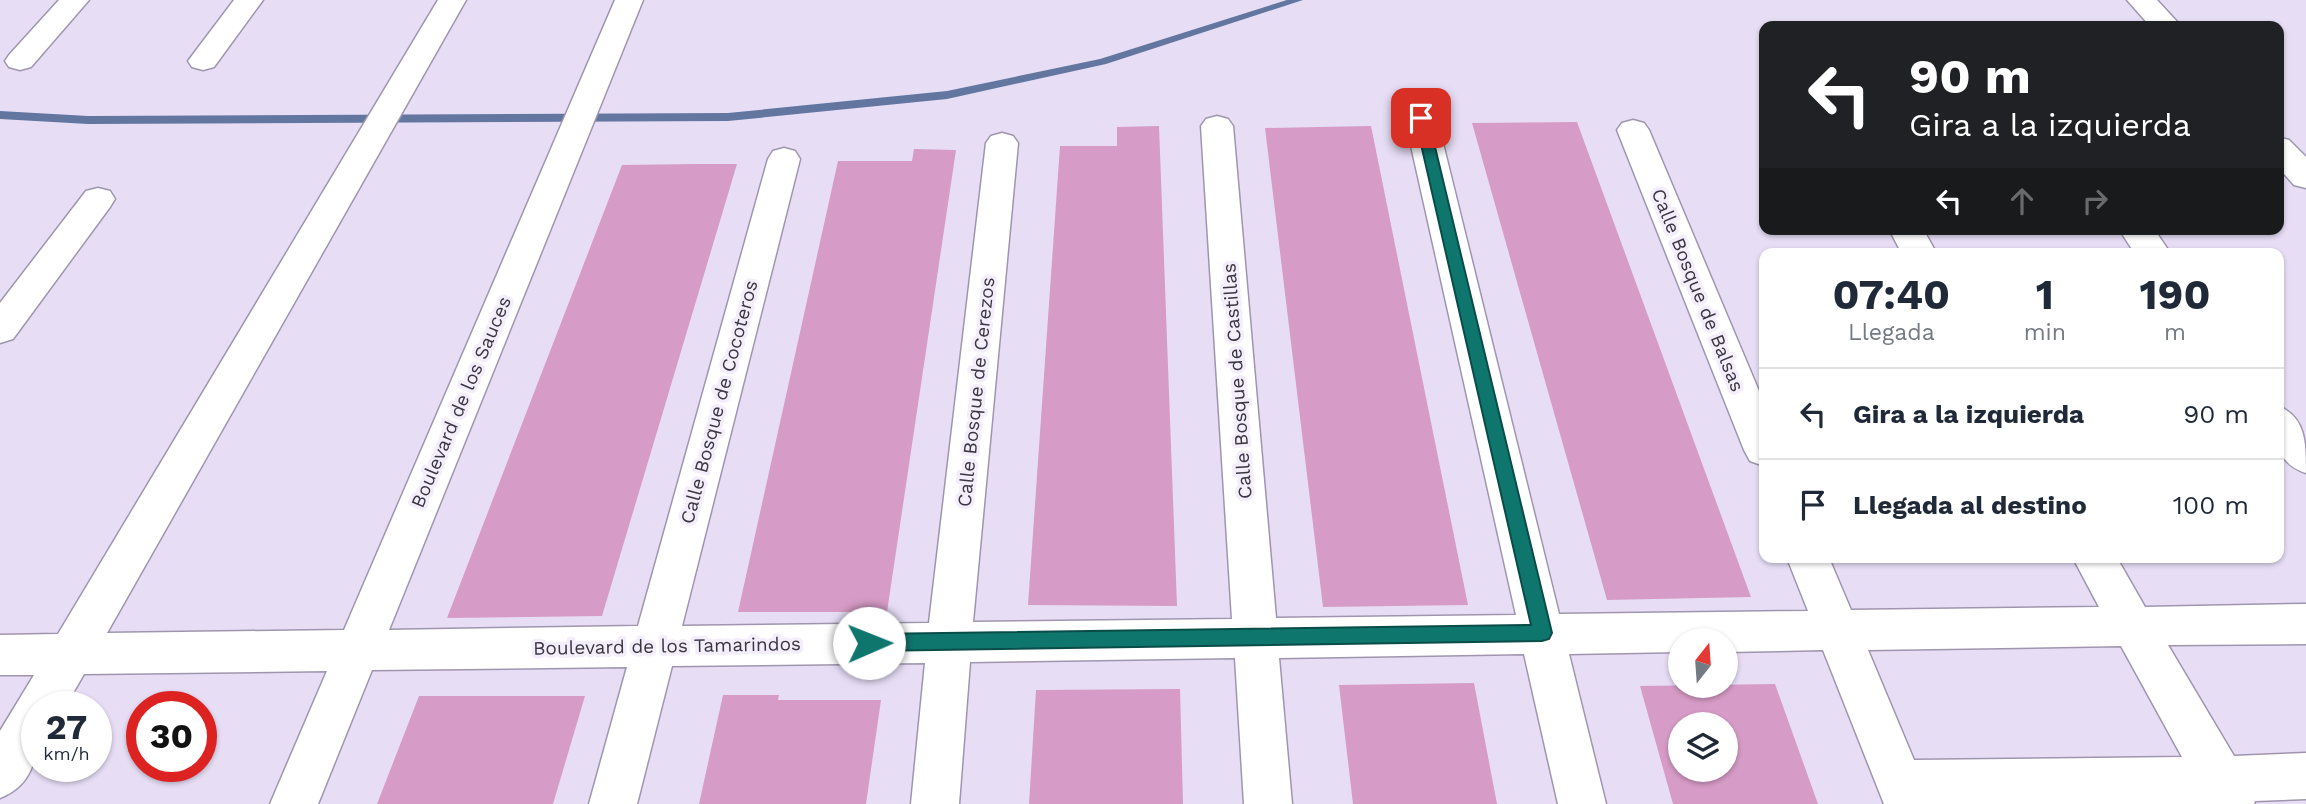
<!DOCTYPE html>
<html lang="es">
<style>
:root{--surface:#fff;--page:#f6f6f7;--text:#1f2937;--muted:#747a83;--line:#e0e1e3}
body{margin:0;font-family:"Work Sans",sans-serif;background:var(--page);color:var(--text);height:100vh;display:flex;flex-direction:column;font-size:26px;white-space:nowrap}
*{box-sizing:border-box;margin:0}
p{font-size:23px;color:var(--muted)}
.icon{flex:none;width:38px;height:38px;fill:none;stroke:currentColor;stroke-width:2;stroke-linecap:round;stroke-linejoin:round}
.map{position:relative;flex:1;overflow:hidden}
.panel{position:absolute;left:1759px;top:248px;width:525px;height:315px;display:flex;flex-direction:column;background:var(--surface);border-radius:14px;box-shadow:0 2px 5px #0004}
.panel>*{flex:none}
.top-card{position:absolute;left:1759px;top:21px;width:525px;height:214px;border-radius:14px;box-shadow:0 2px 5px #0004;background:#202124;color:#fff;overflow:hidden}
.needle{width:46px;rotate:17deg}
.fabs{position:absolute;left:1668px;top:628px;display:grid;gap:14px}
.fabs a{display:grid;place-items:center;width:70px;height:70px;border-radius:50%;background:var(--surface);box-shadow:0 2px 5px #0004;font-size:35px}
.speed{position:absolute;left:21px;top:691px;display:flex;gap:14px;font-size:35px;font-weight:700;text-align:center}
.speed>*{display:grid;place-content:center;width:91px;height:91px;border-radius:50%;background:var(--surface);box-shadow:0 2px 5px #0004;line-height:1}
.speed small{font-size:18px;font-weight:400}
.speed .limit{border:10px solid #d22;background:#fff;color:#111}
.pin{position:absolute;display:grid;place-items:center;width:60px;height:60px;color:#fff;margin:-30px;border-radius:14px;box-shadow:0 4px 10px #0006}
.me{position:absolute;width:77px;margin:-38px;rotate:89deg;stroke-linejoin:round;filter:drop-shadow(0 0 5px #0008)}
.turn{display:flex;align-items:center;gap:24px;height:147px;padding:0 35px;font-size:32px}
.turn .icon{width:91px;height:91px;stroke-width:2.5}
.turn b{display:block;font-size:49px;line-height:60px}
.lanes{display:flex;align-items:center;height:66px;padding:0 35px;background:#0003;justify-content:center;gap:35px;direction:ltr}
.lanes .off{opacity:.35}
.eta{display:flex;justify-content:space-evenly;align-items:center;height:119px;text-align:center}
.eta b{font-size:42px;font-weight:700;line-height:49px}
ul{padding:0;list-style:none}
li{display:flex;align-items:center;gap:21px;height:91px;padding:0 35px;border-top:2px solid var(--line)}
li div{flex:1}
li b{display:block;font-size:26px}
li em{font-style:normal}
.map>svg:first-child{display:block}
.lines{fill:none;stroke-linecap:round;stroke-linejoin:round}
.stream{fill:#6376a0;fill-rule:evenodd}
.building{fill:#d69bc6;fill-rule:evenodd}
.minor-casing{stroke:#9f96ad;stroke-width:3}
.minor{fill:#fff;fill-rule:evenodd}
.route{fill:#0f766e;stroke:#0a4d48;stroke-width:2}
.labels{text-anchor:middle;dominant-baseline:central;stroke-width:7;stroke-linejoin:round;paint-order:stroke}
.street-label{font-size:19px;fill:#3b3741;stroke:#f3edfc}
</style>
<div class="map">
<svg width="2306" height="804" viewBox="0 0 2306 804">
<rect width="100%" height="100%" fill="#e7def6"/>
<g class="lines">
<path class="stream" d="M1287,0H1303L1106,64L947,99L728,121L88,124L0,119V111L88,116L728,113L947,91L1100,59Z"/>
</g>
<path class="building" d="M1577,122L1751,597L1607,600L1472,123Z
M1159,126L1177,606L1028,605L1060,146H1117V127Z
M1371,126L1468,605L1323,607L1265,128Z
M914,149L956,150L887,612H738L838,161H912Z
M695,164H737L602,616L447,618L622,165Z
M1474,683L1497,804H1353L1339,685Z
M1775,684L1818,804H1673L1640,686ZM1680,724H1726V770H1680Z
M1180,689L1183,804H1029L1036,690Z
M723,695H779L778,700H881L866,804H699Z
M419,696H585L553,804H377Z"/>
<g class="lines">
<g class="minor-casing">
<path id="minor" d="M59,0H89L31,67L20,70L9,67L5,61L9,55Z
M234,0H263L214,67L203,70L192,67L188,61Z
M438,0H466L107,633L344,630L615,0H643L389,630L638,626L768,159L773,151L784,148L795,151L800,159L682,626L929,623L986,143L991,136L1002,133L1013,136L1018,143L973,622L1232,619L1201,126L1206,119L1217,116L1228,119L1233,126L1276,618L1516,615L1405,119L1410,112L1421,109L1432,112L1437,119L1559,614L1808,611L1787,558H1829L1851,610L2099,607L2073,558H2117L2145,607L2306,604V644L2168,645L2234,756L2306,753V799L2255,801L2254,804H1884L1823,650L1726,652V640H1680V652L1569,654L1606,804H1558L1524,654L1279,658L1292,804H1244L1235,658L970,662L959,804H911L925,663L672,666L637,804H589L627,667L372,670L318,804H270L327,671L84,674L65,707H37C37,744 41,782 0,798V731L34,675H0V635L58,634ZM2121,646L2182,757L1914,760L1868,650Z
M2127,0H2157L2181,26H2150Z
M1633,120L1644,123L1649,130L1764,403V466L1750,461L1744,450L1617,130L1622,123Z
M2278,137L2289,140L2306,157V188L2294,185L2278,167Z
M98,188L110,191L115,199L110,207L13,339L0,343V303L86,191Z
M1889,229H1923L1937,254H1902Z
M2119,229H2154L2171,254H2135Z
M2278,406C2306,417 2306,443 2306,473C2272,462 2278,436 2278,406Z"/>
</g>
<use href="#minor" class="minor"/>
</g>
<path class="route" d="M1421,114L1428,118L1552,633L1549,639L1542,641L869,651L862,648L859,643L862,637L869,634L1531,625L1415,118Z"/>
<g class="labels">
<g class="street-label">
<text transform="translate(1698 290) rotate(68)">Calle Bosque de Balsas</text>
<text transform="translate(1237 381) rotate(-94)">Calle Bosque de Castillas</text>
<text transform="translate(976 392) rotate(-84)">Calle Bosque de Cerezos</text>
<text transform="translate(461 402) rotate(-67)">Boulevard de los Sauces</text>
<text transform="translate(719 402) rotate(-75)">Calle Bosque de Cocoteros</text>
<text transform="translate(667 646) rotate(-1)">Boulevard de los Tamarindos</text>
</g>
</g>
</svg>
<div class="fabs">
<a><svg class="needle" viewBox="-14 -14 28 28"><path d="M0-13l5 13h-10z" fill="#e53935"/><path d="M0 13l5-13h-10z" fill="#747a83"/></svg></a>
<a><svg class="icon" aria-label="layers" viewBox="0 0 24 24"><path d="M12 4l9 5-9 5-9-5zM3 14l9 5 9-5"/></svg></a>
</div>
<div class="speed"><div>27<small>km/h</small></div><div class="limit">30</div></div>
<div class="pin" style="left:1421px;top:118px;background:#d93025"><svg class="icon" aria-label="arrive" viewBox="0 0 24 24"><path d="M6 21V4h12l-3 4 3 4H6"/></svg></div>
<svg class="me" style="left:869px;top:643px" viewBox="-20 -20 40 40"><circle r="19" fill="#fff"/><path d="M0-13L10 11 0 6-10 11z" fill="#0f766e"/></svg>
<div class="top-card">
<div class="turn"><svg class="icon" aria-label="left" viewBox="0 0 24 24"><path d="M17 20v-9H6M10 6l-5 5 5 5"/></svg><div><b>90 m</b>Gira a la izquierda</div></div>
<div class="lanes"><svg class="icon" aria-label="left" viewBox="0 0 24 24"><path d="M17 20v-9H6M10 6l-5 5 5 5"/></svg><svg class="icon off" aria-label="ahead" viewBox="0 0 24 24"><path d="M12 20V5M6 11l6-6 6 6"/></svg><svg class="icon off" aria-label="right" viewBox="0 0 24 24"><path d="M7 20v-9h11M14 6l5 5-5 5"/></svg></div>
</div>
<section class="panel">
<div class="eta">
<div><b>07:40</b><p>Llegada</p></div>
<div><b>1</b><p>min</p></div>
<div><b>190</b><p>m</p></div>
</div>
<ul>
<li><svg class="icon" aria-label="left" viewBox="0 0 24 24"><path d="M17 20v-9H6M10 6l-5 5 5 5"/></svg><div><b>Gira a la izquierda</b></div><em>90 m</em></li>
<li><svg class="icon" aria-label="arrive" viewBox="0 0 24 24"><path d="M6 21V4h12l-3 4 3 4H6"/></svg><div><b>Llegada al destino</b></div><em>100 m</em></li>
</ul>
</section>
</div>
